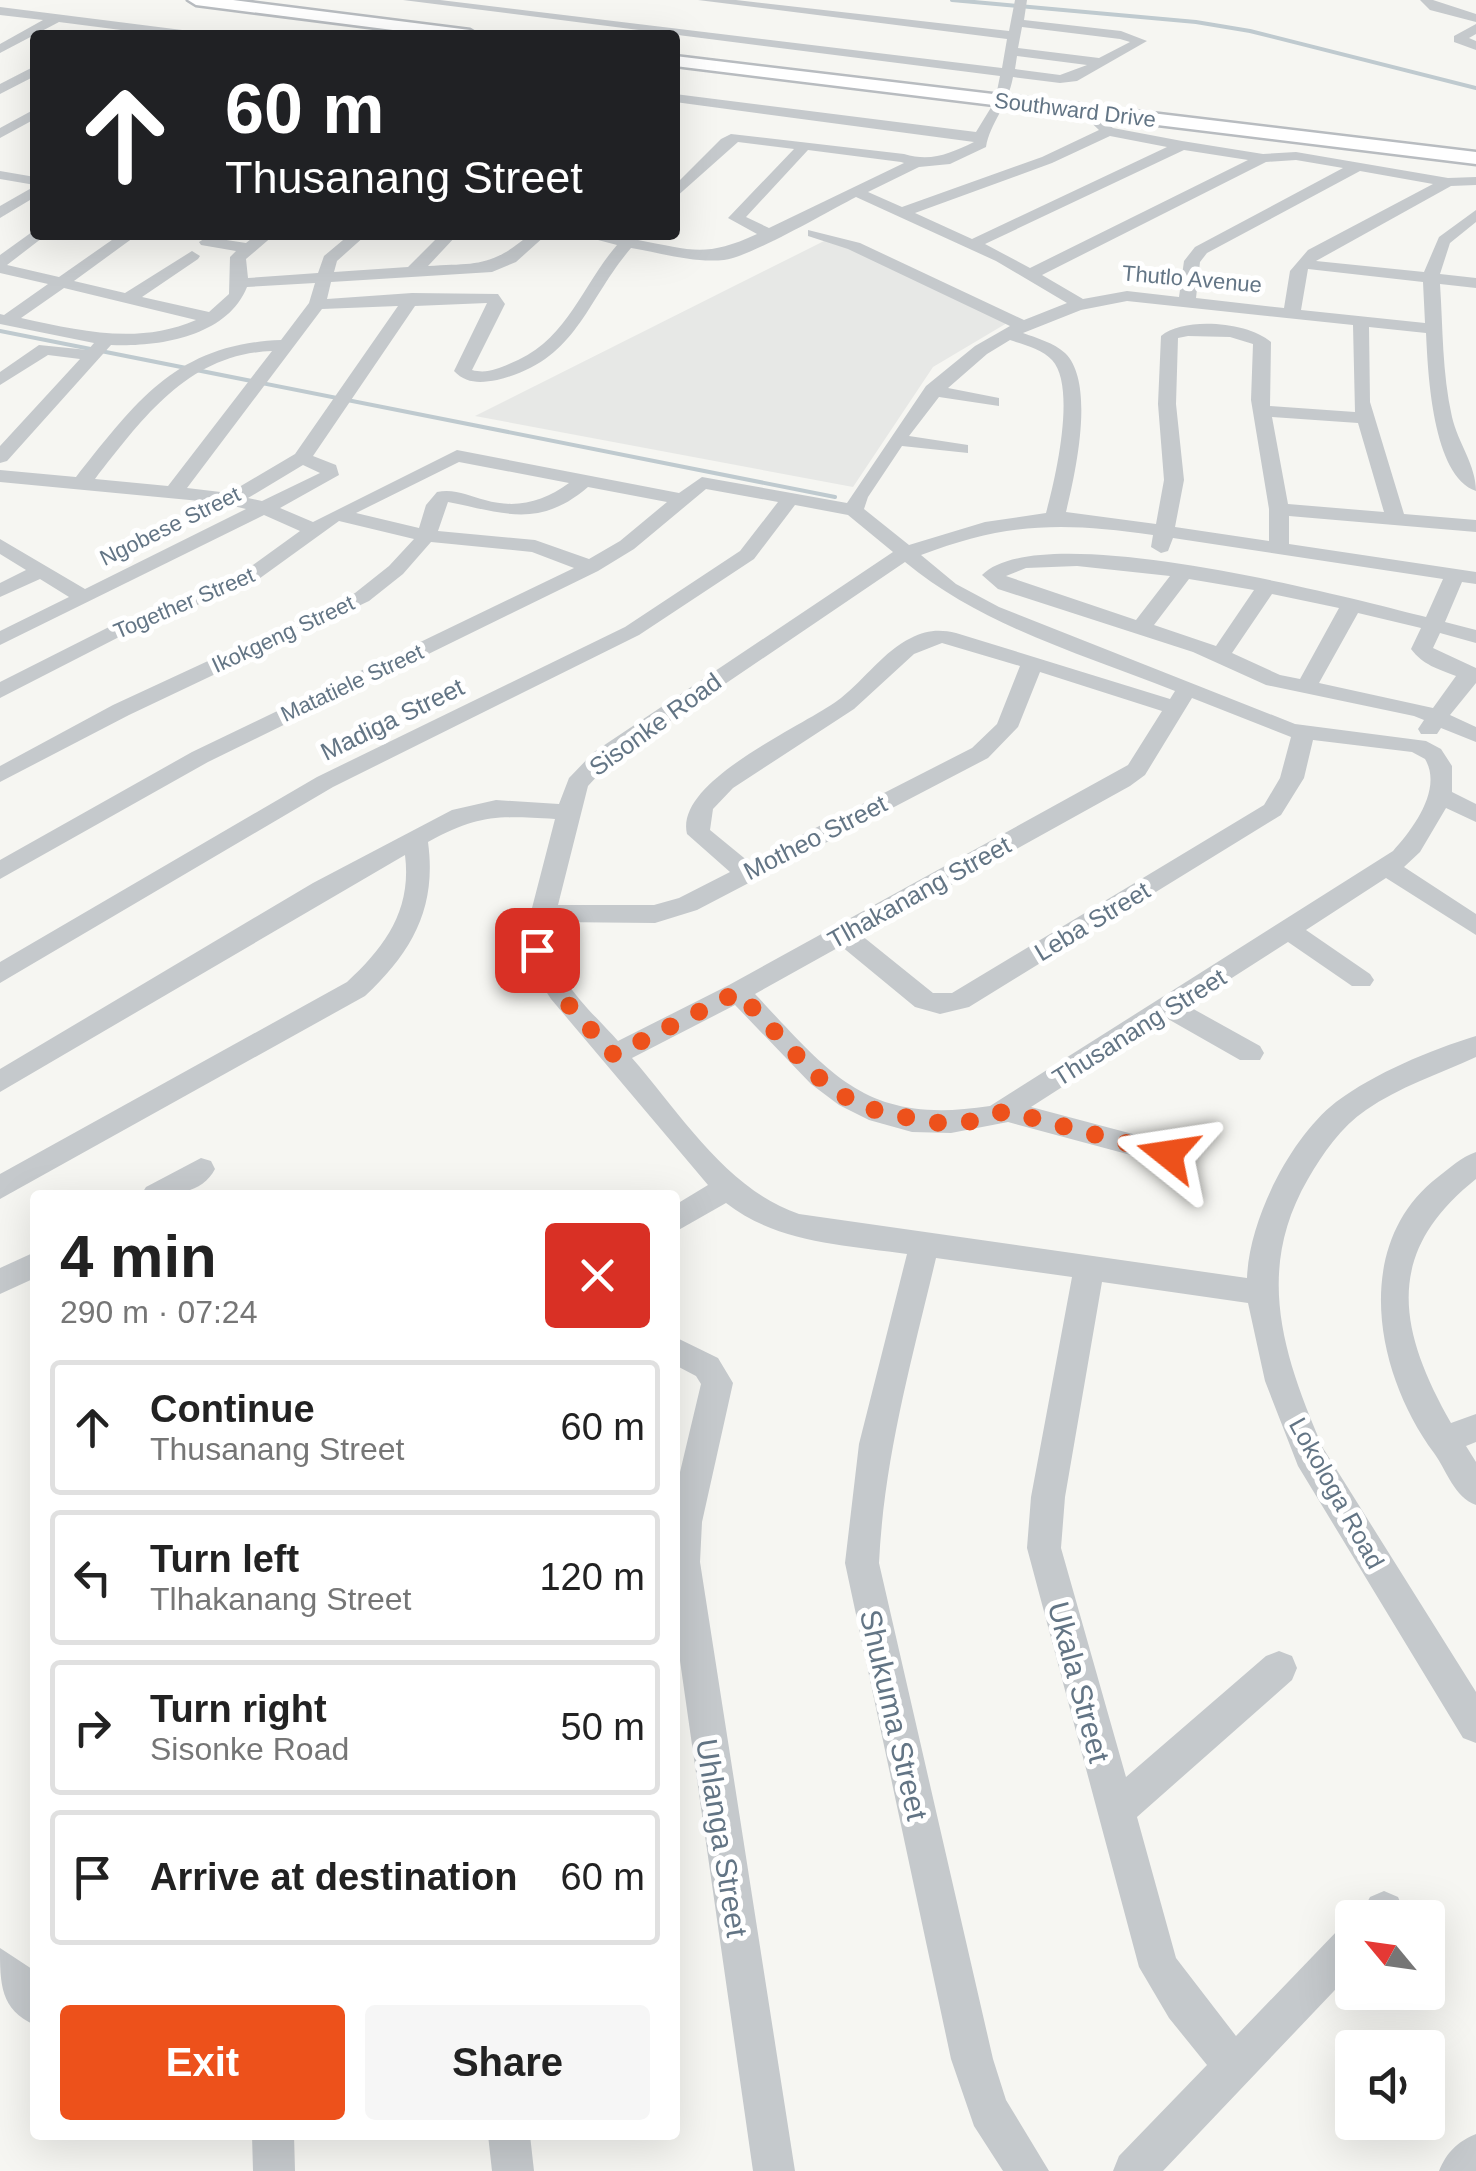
<!DOCTYPE html>
<meta charset="utf-8">
<style>
:root{--surface:#fff;--page:#f6f6f6;--text:#222;--muted:#767676;--line:#e0e0e0;--accent:#ed511b}
body{margin:0;font-family:Helvetica,sans-serif;background:var(--page);color:var(--text);height:100vh;display:flex;flex-direction:column;font-size:38px;white-space:nowrap}
*{box-sizing:border-box;margin:0}
p{font-size:32px;color:var(--muted)}
.icon{flex:none;width:55px;height:55px;fill:none;stroke:currentColor;stroke-width:2;stroke-linecap:round;stroke-linejoin:round}
.map{position:relative;flex:1;overflow:hidden}
.sheet{position:absolute;left:30px;top:1190px;width:650px;height:950px;display:flex;flex-direction:column;background:var(--surface);border-radius:10px;box-shadow:0 10px 40px #0002}
.sheet>*{flex:none}
.banner{position:absolute;left:30px;top:30px;width:650px;height:210px;border-radius:10px;box-shadow:0 10px 40px #0002;background:#202124;color:#fff;overflow:hidden}
.needle{width:65px;rotate:299deg}
.buttons{position:absolute;left:1335px;top:1900px;display:grid;gap:20px}
.buttons a{display:grid;place-items:center;width:110px;height:110px;border-radius:10px;background:var(--surface);box-shadow:0 10px 40px #0002;font-size:50px}
.pin{position:absolute;display:grid;place-items:center;width:85px;height:85px;color:#fff;margin:-42px;border-radius:20px;box-shadow:0 5px 15px #0006}
.me{position:absolute;width:110px;margin:-55px;rotate:285deg;stroke-linejoin:round;filter:drop-shadow(0 0 8px #0008)}
.turn{display:flex;align-items:center;gap:35px;height:210px;padding:0 30px;font-size:45px}
.turn .icon{width:130px;height:130px;stroke-width:2.5}
.turn b{display:block;font-size:70px;line-height:85px}
.round{display:grid;place-items:center;flex:none;width:105px;height:105px;border-radius:10px;background:var(--page)}
.summary{display:flex;align-items:center;justify-content:space-between;height:170px;padding:0 30px}
h1{font-size:60px;font-weight:800;line-height:75px}
.cta{display:flex;gap:20px;margin-top:auto;padding:20px 30px}
.cta a{flex:1;height:115px;border-radius:10px;background:var(--accent);color:#fff;font-size:40px;font-weight:800;line-height:115px;text-align:center}
.cta a+a{background:var(--page);color:var(--text)}
ul{padding:0;list-style:none}
li{display:flex;align-items:center;gap:30px;height:135px;margin:0 20px 15px;padding:0 10px;border:5px solid var(--line);border-radius:10px}
li div{flex:1}
li b{display:block;font-size:38px}
li em{font-style:normal}
.map>svg:first-child{display:block}
.built{fill:#e7e8e6}
.lines{fill:none;stroke-linecap:round;stroke-linejoin:round}
.stream{stroke:#bfcacf;stroke-width:4}
.major-casing{stroke:#b8bcc0;stroke-width:5}
.minor{fill:#c5c9cc;fill-rule:evenodd}
.major{fill:#fff;fill-rule:evenodd}
.route{stroke:#ed511b;stroke-width:18;stroke-dasharray:0 32.4}
.labels{text-anchor:middle;dominant-baseline:central;stroke-width:10;stroke-linejoin:round;paint-order:stroke}
.far-street-label{font-size:22px;fill:#637585;stroke:#fff}
.street-label{font-size:25px;fill:#637585;stroke:#fff}
.near-street-label{font-size:30px;fill:#637585;stroke:#fff}
</style>
<div class="map">
<svg width="1476" height="2171" viewBox="0 0 1476 2171">
<rect width="100%" height="100%" fill="#f6f6f2"/>
<path class="built" d="M824,241H834L1007,323L933,367L853,487L475,416Z"/>
<g class="lines">
<path class="stream" d="M952,0L1196,22L1250,31L1476,88
M0,331L835,497"/>
<g class="major-casing">
<path id="major" d="M188,0H233L470,30L478,35H432L196,5Z
M675,56L1476,152V164L675,66Z"/>
</g>
<path class="minor" d="M403,0H440L1002,68L1007,39L698,0H736L1009,31L1015,0H1027L1024,20L1121,31L1147,41L1077,81L1060,83L1013,77C1008,106 990,123 986,147L950,164L919,167L868,192L902,207L1042,157L1099,130L1080,112L1087,108L1113,128L1182,141L1263,154L1296,152L1448,178L1476,177V185L1451,186L1316,261L1424,272L1439,237L1476,210V222L1450,243L1440,274L1476,278V288L1440,284C1443,328 1442,372 1452,417C1458,443 1476,465 1476,491C1432,476 1428,372 1426,333L1369,327L1370,402L1404,514L1476,520V532L1289,516V544L1476,572V584L1462,582L1445,622L1476,630V643L1440,633L1433,648L1476,668V683L1450,715L1476,727V742L1441,728L1437,734H1421L1418,729L1424,720L1414,716L1266,685L1193,652L998,589L982,575C1040,516 1347,597 1426,617L1443,579L1173,538L1168,551L1161,553L1151,547L1153,535C1064,522 1007,522 921,555L956,584L999,607L1295,724L1426,741L1441,749L1452,766V792L1476,804V822L1446,808L1420,852L1404,867L1476,914V935L1386,878L1306,930L1370,974L1374,980L1370,986H1352L1288,942L1188,1006L1260,1046L1264,1053L1260,1060H1240L1168,1019L1031,1107L1178,1146L1182,1154L1178,1162L1168,1165L1008,1122L951,1133L912,1132L869,1120L839,1105L811,1084L735,1005L632,1058C681,1114 726,1189 799,1214L1247,1278C1249,1220 1290,1138 1336,1102C1375,1073 1430,1050 1476,1036V1057C1439,1074 1399,1087 1366,1110C1341,1127 1323,1153 1308,1179C1254,1272 1284,1357 1323,1448L1476,1692V1743L1463,1738L1298,1466L1265,1381L1248,1303L1102,1282L1065,1497L1061,1548L1126,1777L1266,1656L1279,1651L1292,1656L1297,1668L1292,1680L1137,1817L1176,1958L1236,2036L1338,1930L1352,1924V1972L1163,2171H1113L1119,2156L1207,2065L1169,2018L1139,1967L1027,1548L1031,1497L1072,1277L936,1258C912,1359 884,1458 879,1563L993,2059L1006,2100L1049,2171H1003L974,2126L951,2059L845,1563L859,1444L907,1254C845,1245 777,1243 726,1203L675,1232V1205L708,1185L551,999L528,964L525,935L555,819C497,816 480,814 428,842C437,908 412,952 365,996L0,1199V1174L347,982C385,947 412,910 405,855L0,1092V1069L313,883L452,810L496,800L559,804L569,778L594,752L893,552L848,515L795,505L754,559L639,635L333,787L0,983V962L317,777L625,627L740,551L778,502L706,489L634,549L598,571L208,762L0,879V860L192,752L574,568L532,552L431,542L403,574L369,601L129,715L0,782V766L113,705L355,593L389,566L414,539L339,521L256,581L121,636L0,698V682L107,628L242,573L300,531L264,515L0,645V631L69,597L40,579L0,597V583L26,570L0,554V539L85,589L246,509L221,503L0,482V470L76,477C136,402 176,344 281,340L309,303L315,283L247,287C227,337 158,347 111,345L7,461L0,463V446L80,359L48,355L0,385V372L39,345L88,350L94,343L0,324V314L4,315L48,284L0,273V255L32,232L46,235L7,265L59,277L119,235H137L74,281L125,293L192,251L200,256L198,259L142,297L209,312L229,294L230,257L236,251L201,245L199,242L207,237L246,243L256,235H274L246,259L248,278L318,273L324,256L349,235H366L337,261L334,272L408,267L440,235H457L428,266C476,263 490,268 529,235H546L516,262L492,272L331,282L327,299L412,293L498,294L505,304L472,370C486,374 497,369 509,364C567,342 580,288 617,245L579,235H642L638,240C692,250 705,258 757,234L728,218L794,149L738,142L675,198V185L721,139L731,134L904,154C931,162 949,154 974,142L675,102V94L976,132L995,101L1000,76ZM1022,27L1120,39L1130,42L1099,58L1018,48ZM1017,56L1087,65L1060,75L1015,69ZM1110,136L1167,147L972,239L915,213L1052,163ZM808,150L901,162L904,163L769,228L746,217ZM1184,150L1248,160L1030,268L985,244ZM1296,160L1343,168L1195,247L1184,261L1179,297L1127,291L1083,299L1042,275L1266,162ZM1360,171L1433,184L1308,250L1290,271L1284,308L1196,298L1200,262L1207,253ZM856,197L996,261L1067,303L1024,320L860,243L808,230V236L848,249L1010,326L975,346L926,386L847,503L702,477L679,493L457,450L313,522L280,508L339,475L336,465L313,456L415,306L487,303L454,371C466,384 481,383 497,380C577,361 585,302 631,248C661,253 693,263 724,260C750,257 827,212 856,197ZM1308,269L1423,282L1425,323L1301,310ZM64,288L196,320C138,345 81,331 21,318ZM1127,301L1353,325L1355,412L1270,406L1271,342C1249,322 1184,316 1161,336L1158,404L1164,480L1156,524L1066,512C1075,475 1096,383 1065,353C1054,343 1037,338 1023,333L1081,310ZM398,306L295,454L229,493L187,488L322,309ZM1188,336L1230,337L1253,344L1251,400L1269,509V541L1175,527L1184,480L1176,404L1178,338ZM1010,340C1024,345 1042,349 1052,360C1077,387 1055,480 1046,513L985,522L909,545L864,509L868,497L902,446L968,453V445L909,436L939,397L999,406V398L948,388L987,354ZM272,351L168,486L95,479C143,418 188,354 272,351ZM1272,417L1358,423L1384,512L1288,504ZM459,462L569,483C543,502 516,509 485,500C469,496 454,488 437,492L426,505L419,528L356,513ZM303,465L320,473L262,501L248,498ZM588,487L667,502L620,541L589,559L535,540L438,531L448,502C504,513 539,529 588,487ZM905,562C982,626 1082,654 1175,691L1170,699L956,633C940,629 926,630 911,638C884,651 865,679 841,698C805,726 674,780 687,834L730,872L679,898L654,905H558L588,786L610,762ZM1077,566L1170,576L1136,620L1006,576L1026,568ZM1189,579L1254,590L1216,646L1154,625ZM1272,594L1339,608L1300,679L1280,675L1232,653ZM1358,613L1421,628L1411,649C1423,665 1438,669 1456,676L1433,708L1319,683ZM942,643L1020,666L997,724L972,748L749,862L710,830L713,809L733,788L854,709L914,654ZM1040,672L1162,711L1128,765L729,985L618,1041C588,1007 542,971 554,922L655,923L697,910L988,758L1018,727ZM1192,698L1291,737L1280,778L1264,805L952,993H933L861,935L1130,786L1145,775ZM1313,740L1412,752L1425,759C1443,789 1413,829 1393,851L990,1106C867,1125 833,1077 755,994L841,946L915,1007L940,1014L969,1007L1281,815L1304,778Z
M1420,0H1433L1476,14V22L1430,10Z
M0,7L190,31L196,35H160L59,22L0,53V44L43,20L0,15Z
M1476,24V34L1469,38L1476,41V50L1454,42V36Z
M35,66V76L0,94V84Z
M35,109V119L0,138V128Z
M0,171L35,177V185L0,179Z
M35,186V197L0,218V206Z
M1476,1152V1179C1384,1252 1397,1328 1451,1423L1476,1414V1442L1466,1446L1476,1462V1505C1454,1497 1447,1471 1434,1453C1376,1375 1350,1245 1438,1177C1450,1168 1461,1157 1476,1152Z
M201,1158L211,1161L215,1169C201,1196 168,1195 141,1195L146,1187Z
M35,1252V1278L0,1294V1268Z
M675,1337L718,1358L733,1383L702,1522L700,1562L795,2171H753L675,1626V1493L701,1384L696,1376L675,1365Z
M1384,1891L1398,1897L1404,1911L1401,1918H1359L1370,1897Z
M0,1948L35,1971V2025C0,2010 0,1983 0,1948Z
M1476,2134V2171H1439C1447,2152 1457,2142 1476,2134Z
M252,2135H294L295,2171H253Z
M488,2135H530L534,2171H492Z"/>
<use href="#major" class="major"/>
</g>
<g class="lines">
<path class="route" d="M537,950C549,991 587,1024 614,1055L738,992L814,1074L858,1106L927,1122L961,1124L1006,1111L1168,1154"/>
</g>
<g class="labels">
<g class="far-street-label">
<text transform="translate(1075 110) rotate(7)">Southward Drive</text>
<text transform="translate(1192 279) rotate(5)">Thutlo Avenue</text>
<text transform="translate(170 526) rotate(-26)">Ngobese Street</text>
<text transform="translate(184 603) rotate(-23)">Together Street</text>
<text transform="translate(283 634) rotate(-25)">Ikokgeng Street</text>
<text transform="translate(352 683) rotate(-25)">Matatiele Street</text>
</g>
<g class="street-label">
<text transform="translate(392 719) rotate(-26)">Madiga Street</text>
<text transform="translate(655 724) rotate(-36)">Sisonke Road</text>
<text transform="translate(815 837) rotate(-27)">Motheo Street</text>
<text transform="translate(919 892) rotate(-29)">Tlhakanang Street</text>
<text transform="translate(1092 921) rotate(-31)">Leba Street</text>
<text transform="translate(1139 1027) rotate(-32)">Thusanang Street</text>
<text transform="translate(1337 1493) rotate(61)">Lokologa Road</text>
</g>
<g class="near-street-label">
<text transform="translate(1079 1682) rotate(75)">Ukala Street</text>
<text transform="translate(894 1715) rotate(77)">Shukuma Street</text>
<text transform="translate(722 1838) rotate(81)">Uhlanga Street</text>
</g>
</g>
</svg>
<div class="buttons">
<a><svg class="needle" viewBox="-14 -14 28 28"><path d="M0-13l5 13h-10z" fill="#e53935"/><path d="M0 13l5-13h-10z" fill="#767676"/></svg></a>
<a><svg class="icon" aria-label="sound" viewBox="0 0 24 24"><path d="M4 9h4l5-4v14l-5-4H4zM17 9q2 3 0 6"/></svg></a>
</div>
<div class="pin" style="left:537px;top:950px;background:#d93025"><svg class="icon" aria-label="arrive" viewBox="0 0 24 24"><path d="M6 21V4h12l-3 4 3 4H6"/></svg></div>
<svg class="me" style="left:1168px;top:1154px" viewBox="-20 -20 40 40"><path d="M0-17L14 15 0 8-14 15z" fill="#ed511b" stroke="#fff" stroke-width="4"/></svg>
<div class="banner">
<div class="turn"><svg class="icon" aria-label="ahead" viewBox="0 0 24 24"><path d="M12 20V5M6 11l6-6 6 6"/></svg><div><b>60 m</b>Thusanang Street</div></div>
</div>
<section class="sheet">
<div class="summary"><div><h1>4 min</h1><p>290 m · 07:24</p></div><a class="round" style="background:#d93025;color:#fff"><svg class="icon" aria-label="close" viewBox="0 0 24 24"><path d="M6 6l12 12M18 6L6 18"/></svg></a></div>
<ul>
<li><svg class="icon" aria-label="ahead" viewBox="0 0 24 24"><path d="M12 20V5M6 11l6-6 6 6"/></svg><div><b>Continue</b><p>Thusanang Street</p></div><em>60 m</em></li>
<li><svg class="icon" aria-label="left" viewBox="0 0 24 24"><path d="M17 20v-9H6M10 6l-5 5 5 5"/></svg><div><b>Turn left</b><p>Tlhakanang Street</p></div><em>120 m</em></li>
<li><svg class="icon" aria-label="right" viewBox="0 0 24 24"><path d="M7 20v-9h11M14 6l5 5-5 5"/></svg><div><b>Turn right</b><p>Sisonke Road</p></div><em>50 m</em></li>
<li><svg class="icon" aria-label="arrive" viewBox="0 0 24 24"><path d="M6 21V4h12l-3 4 3 4H6"/></svg><div><b>Arrive at destination</b></div><em>60 m</em></li>
</ul>
<div class="cta"><a>Exit</a><a>Share</a></div>
</section>
</div>
